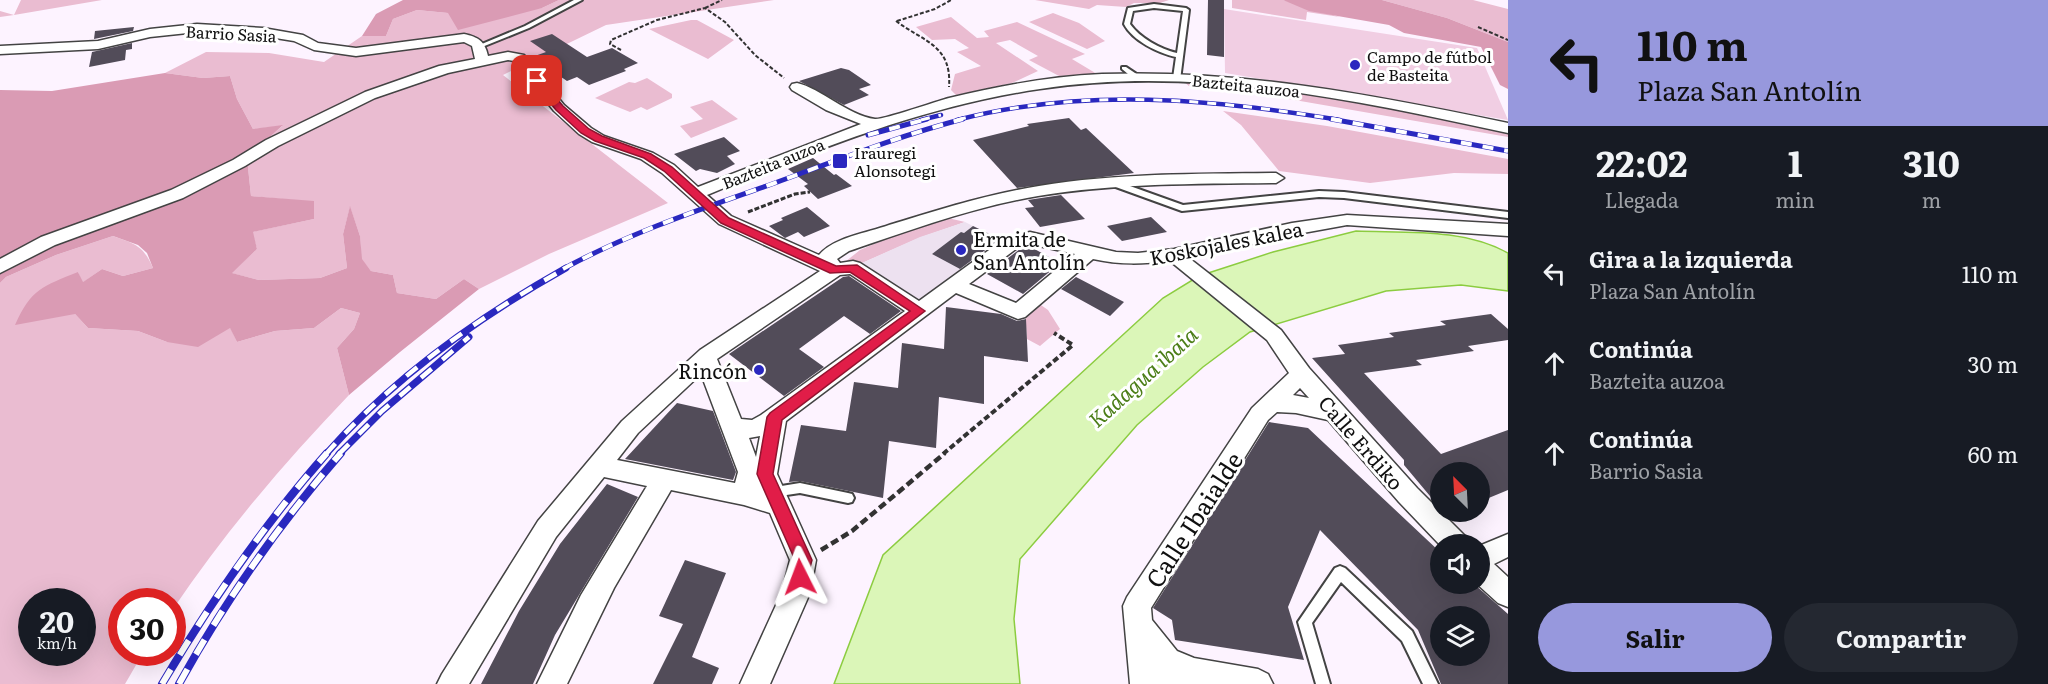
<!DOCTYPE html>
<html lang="es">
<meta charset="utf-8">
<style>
:root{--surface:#171b24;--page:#242831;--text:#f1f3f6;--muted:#9ea1a6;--accent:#9798dd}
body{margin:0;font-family:Literata,serif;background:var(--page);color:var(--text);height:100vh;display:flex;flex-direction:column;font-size:22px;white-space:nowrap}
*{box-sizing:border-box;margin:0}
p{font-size:20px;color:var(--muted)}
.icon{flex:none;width:33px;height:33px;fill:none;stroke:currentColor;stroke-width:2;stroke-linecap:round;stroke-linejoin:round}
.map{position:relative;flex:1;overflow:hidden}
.panel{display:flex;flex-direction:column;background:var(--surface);width:540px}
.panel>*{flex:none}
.top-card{background:#9798dd;color:#111;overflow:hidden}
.needle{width:39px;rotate:336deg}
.buttons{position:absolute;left:1430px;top:462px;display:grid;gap:12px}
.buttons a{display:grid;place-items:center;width:60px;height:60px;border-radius:50%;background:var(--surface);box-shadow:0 6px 24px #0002;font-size:30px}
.speed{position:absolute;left:18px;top:588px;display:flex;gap:12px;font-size:30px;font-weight:700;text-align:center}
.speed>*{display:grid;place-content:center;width:78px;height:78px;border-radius:50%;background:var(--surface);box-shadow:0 6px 24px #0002;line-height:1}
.speed small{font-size:15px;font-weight:400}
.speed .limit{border:9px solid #d22;background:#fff;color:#111}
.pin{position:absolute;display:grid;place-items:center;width:51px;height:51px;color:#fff;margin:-26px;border-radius:12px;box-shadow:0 3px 9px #0006}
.me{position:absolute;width:66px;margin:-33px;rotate:357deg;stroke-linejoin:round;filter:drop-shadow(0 0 4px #0008)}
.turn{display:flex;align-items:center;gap:21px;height:126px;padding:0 30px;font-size:27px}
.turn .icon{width:78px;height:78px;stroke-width:2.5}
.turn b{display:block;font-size:42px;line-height:51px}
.eta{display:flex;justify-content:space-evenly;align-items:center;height:102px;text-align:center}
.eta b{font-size:36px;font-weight:700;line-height:42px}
.action{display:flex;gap:12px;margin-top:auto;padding:12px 30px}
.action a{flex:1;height:69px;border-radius:36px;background:var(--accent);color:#111;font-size:24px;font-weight:700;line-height:69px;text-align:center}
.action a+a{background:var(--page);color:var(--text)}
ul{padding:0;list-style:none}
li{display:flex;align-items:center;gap:18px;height:90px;padding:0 30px}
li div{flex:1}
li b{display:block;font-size:22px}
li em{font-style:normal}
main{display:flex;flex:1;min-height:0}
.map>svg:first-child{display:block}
.green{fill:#eabcd1;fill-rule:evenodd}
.forest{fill:#da9bb4}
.pitch{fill:#f1cee3}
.plaza{fill:#ede1f0}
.water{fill:#dbf6b8;stroke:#8ccc40;stroke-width:1.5}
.building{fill:#524c59;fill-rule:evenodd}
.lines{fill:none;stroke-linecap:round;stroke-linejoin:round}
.lane-casing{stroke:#434343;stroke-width:4}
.street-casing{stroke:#434343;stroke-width:3}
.path-far3{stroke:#323232;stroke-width:2;stroke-dasharray:4 2;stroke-linecap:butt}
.path-far2{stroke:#323232;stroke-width:3;stroke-dasharray:5 2;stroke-linecap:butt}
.path-far1{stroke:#323232;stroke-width:4;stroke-dasharray:6 3;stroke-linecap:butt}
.path{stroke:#323232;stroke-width:4.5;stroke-dasharray:8 4;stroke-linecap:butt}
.lane{fill:#fff;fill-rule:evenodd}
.street{fill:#fff;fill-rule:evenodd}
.rail-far3-casing{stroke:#2a28bf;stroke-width:4.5}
.rail-far2-casing{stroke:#2a28bf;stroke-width:5}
.rail-far1-casing{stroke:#2a28bf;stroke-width:7}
.rail-casing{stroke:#2a28bf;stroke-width:8}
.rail-far3{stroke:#fff;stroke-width:3;stroke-dasharray:9;stroke-linecap:butt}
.rail-far2{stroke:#fff;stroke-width:4;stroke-dasharray:11;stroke-linecap:butt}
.rail-far1{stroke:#fff;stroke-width:4.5;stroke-dasharray:14;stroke-linecap:butt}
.rail{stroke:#fff;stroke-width:6;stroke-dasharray:17;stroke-linecap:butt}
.route{fill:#e11d48;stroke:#92132f;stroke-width:1.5}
.poi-dot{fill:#2a28bf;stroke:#fff;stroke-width:2}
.labels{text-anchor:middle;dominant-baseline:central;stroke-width:6;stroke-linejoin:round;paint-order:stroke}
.far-street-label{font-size:16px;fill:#101010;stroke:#fff}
.far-poi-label{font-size:16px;fill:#101010;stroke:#fff;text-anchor:start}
.poi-label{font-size:20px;fill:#101010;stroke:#fff;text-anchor:start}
.street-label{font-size:20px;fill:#101010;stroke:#fff}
.water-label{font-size:21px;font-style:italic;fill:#4b7e17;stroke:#fff}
.near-street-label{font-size:24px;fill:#101010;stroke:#fff}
</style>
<main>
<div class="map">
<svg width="1508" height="684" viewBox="0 0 1508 684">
<rect width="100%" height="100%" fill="#fdf3ff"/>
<path class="green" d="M21,0H102L14,15L0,17V11L14,15Z
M559,0H774L606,25L503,75L668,203L549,254L479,289L464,279L436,299L397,293L393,275L371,271L361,259L360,236L350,207L343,234L347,268L320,278L259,280L231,273L257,249L252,232L314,219V202L251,196L247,158L282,126L253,129L237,99L230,76L203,78L165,73L206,52L269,53L324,62L362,36H386L393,19L417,10L448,13L542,8Z
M1035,0H1169L1160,3H1134L1126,7L1097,5L1089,9Z
M1232,0H1283L1340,17L1307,12L1306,20L1232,8Z
M1382,0H1473L1508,9V42L1447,18Z
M1053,13L1079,23L1105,41L1087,49L1029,22Z
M951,17L977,38L989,37L984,31L1017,22L1085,54L1072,59L1097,74L1059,76L1029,60L1038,56L1010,40L996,43L1038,71L1012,83L956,95L951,90L955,74L981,66L957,52L969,48L955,39L932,40L916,27Z
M691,20H697L734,40L708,59L649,29Z
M1192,75L1229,77L1508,123V137L1260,94L1190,87L1182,80Z
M647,78L672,94V98L647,110L641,107L630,112L595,98L629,82L635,83Z
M712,100L738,119L691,138L680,126L703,119L690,107Z
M1223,111L1327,126L1508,159V174L1454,173L1370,183L1279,171L1241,125Z
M948,218L965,222L919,238L853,267L835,270L860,250L902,232Z
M113,236C135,244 143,245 153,268L123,276L102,269L82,283L78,272L75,314L88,328L138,331L167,342L230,327L237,342L275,331L314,328L341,308L360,313L354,329L337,348L349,395C283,464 226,531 173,609L172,602H122V652L143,653L125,684H0V283L6,277L56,255ZM32,602H82V652H32Z
M1038,303L1048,310L1060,329L1040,346L1027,339L1025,312Z"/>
<path class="forest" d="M403,0H559L542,8L458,30L448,13L417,10L393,19L386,36H362L376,14Z
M1283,0H1382L1447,18L1508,42V89L1500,85L1481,47L1404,33L1389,25L1309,11Z
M165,73L203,78L230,76L237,99L253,129L283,125L247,158L251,196L314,201V219L253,232L257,249L232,273L259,280L320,278L347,268L343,234L350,206L360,236L362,259L371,271L393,275L397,293L436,299L464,279L479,289L400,352L349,395L337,348L354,329L360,313L341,308L314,328L275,331L237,342L230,328L198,347L167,342L138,331L88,328L75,314L15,325C31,289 43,286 78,272L83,282L102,269L123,276L153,268L147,253L138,245L113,236L56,255L6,277L0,283V90L52,91Z"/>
<path class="pitch" d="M1224,9L1477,48L1508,120L1225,73Z"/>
<path class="plaza" d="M965,222L973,226L964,233L961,232L932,254L969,274L919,311L853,267L920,237Z"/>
<path class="water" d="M1356,231C1406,233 1464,228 1508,253V291L1461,285L1386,291L1250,332L1203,367L1137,425L1020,559L1014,619L1020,684H834L883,555L1163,298L1199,276L1273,252Z"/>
<path class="building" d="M1208,0H1224V57L1207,55Z
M134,27L133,31L94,39L95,31Z
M552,34L587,57L612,48L638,63L624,69L626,71L589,85L577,77L567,81L532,57L546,52L530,41Z
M132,43V49L126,50L125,60L89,67L92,52Z
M841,68L849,70L871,85L859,89L869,95L844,105L799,81Z
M1069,118L1081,130L1086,128L1134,173L1017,188L973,140L1029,126L1027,124Z
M724,137L740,151L727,156L735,164L717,173L700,169L696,171L674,154Z
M813,158L834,175L836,174L852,186L818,199L804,186L808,184L788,169Z
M1061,195L1085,219L1040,227L1025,208L1034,207L1028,200Z
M807,207L830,226L804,237L798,232L785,238L769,226L783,220L781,218Z
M1151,217L1167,232L1122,241L1107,226Z
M973,226L1000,239L960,269L932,254L961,232L964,233Z
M1029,246L1060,263L1023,294L987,274L1020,249Z
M849,276L901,311L870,334L844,316L799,349L824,367L784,396L729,354L843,277Z
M1076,277L1124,302L1110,316L1061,289Z
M946,307L1001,314L1017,321L1026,319L1028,362L984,356V404L939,397L936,448L889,441L883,498L800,481L789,482L801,425L846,431L854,382L898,388L902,343L944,349Z
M1491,314L1508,329V340L1468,346L1474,351L1416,360L1422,365L1364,373L1441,454L1508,430V490L1479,502V472H1440V508L1404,465V460L1312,358L1345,354L1338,345L1394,337L1389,333L1446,325L1440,321Z
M677,403L713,411L736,472L733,480L625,459Z
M1269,422L1308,428L1440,552V584H1474L1508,614V684H1441L1418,630L1320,530L1288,607L1304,660L1175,640L1172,620L1153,608ZM1440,616H1479V656H1440Z
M607,484L638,497L555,635L533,684H481L519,611L560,544Z
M685,560L726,573L692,657L719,668L712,684H653L683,624L659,616Z"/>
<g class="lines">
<g class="lane-casing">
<path id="lane" d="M574,0H582L529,28L482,47L477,46L525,26Z
M1154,4L1186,8L1189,10L1180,80L1173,78L1176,57C1158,53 1133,41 1124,24L1128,8ZM1154,8L1183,11L1177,53C1160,49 1140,38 1130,24L1133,11Z
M1122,67H1126L1141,77L1134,79L1122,69Z
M1116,181L1183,205L1319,191L1344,192L1508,212V218L1344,198L1319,197L1182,211L1113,186L1112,184Z
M800,483L848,493L852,494L854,498L852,502L848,503L800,493L773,497L769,496L767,492L769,488Z
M1340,566L1345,568L1412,631L1438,684H1423L1402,641L1341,582L1312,623L1330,684H1316L1298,622L1335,568Z"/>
</g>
<g class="street-casing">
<path id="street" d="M197,24L263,28L303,35L318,43L356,48L464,34C478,37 485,41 488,56L508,52L524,55L564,105L591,128L604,136L653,153L674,165L698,187L861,124L826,110L792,90L790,87L792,84L797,83C820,88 849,116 875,119C883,120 937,101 949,98C999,86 1051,76 1102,74C1240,69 1374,95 1508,123V133C1356,100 1196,65 1040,89C924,106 815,150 707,195L731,216L819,255C834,237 867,233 889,225C938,210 988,194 1039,186C1117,173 1197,174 1276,173L1284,178L1276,183C1197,184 1116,183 1038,196C973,207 911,230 849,251L837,259L840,263L853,261L860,263L919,301L1007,237L1030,232L1116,252L1138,253L1174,249L1292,223L1347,215L1508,224V236L1347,225L1292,235L1189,258L1281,330L1309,368L1417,488L1465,536L1469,544L1440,545L1399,502L1328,420L1296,413L1277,412L1268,420L1151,608L1152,620L1177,651L1194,658L1258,669L1268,674L1273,684H1130L1123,606L1127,597L1252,408L1289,373L1267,340L1170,261C1143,264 1120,265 1093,259L1025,317L1018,319L956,293L786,421L777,474L816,560L810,593L770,684H740L782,592L790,560L770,513L744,505L671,490L614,588L567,684H537L581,595L647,486L604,477L556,537L469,684H437L442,674L538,521L622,421L700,350L820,271L719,224L662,173L641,159L592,142L579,134L554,111L514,61L508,60L448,73L375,98L278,146L245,166L183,198L55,245L0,273V259L41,237L171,190L233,160L266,140L365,92L439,66L475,59L472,46L464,42L356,56L314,50L294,41L263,36L197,32L150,37L98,49L0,54V46L98,41L150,29ZM1030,244L1075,254L1016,303L969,284L1020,246ZM850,274L905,311L761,415L752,420L741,419L717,359L840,275ZM701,374L738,472L735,483L617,460L638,433ZM1300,388L1309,398L1293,395ZM760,436L756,457L749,438Z
M1508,534V557L1494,564L1508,577V607L1498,603L1477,584H1479V546Z"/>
</g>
<path class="path-far3" d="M705,8L722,0
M896,21C924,42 952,45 949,87
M897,21L935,9L951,0
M1478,27L1508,40
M621,50L610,44L611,40L657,20L705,8L725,22L755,55L784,78"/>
<path class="path-far2" d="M748,212L795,194L810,192"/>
<path class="path-far1" d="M943,454L1073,345L1054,333"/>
<path class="path" d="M821,550L852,531L945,453"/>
<use href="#lane" class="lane"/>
<use href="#street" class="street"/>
<g class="rail-far3-casing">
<path id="rail-far3" d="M921,120L941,115
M957,120C1084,87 1213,99 1340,120"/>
</g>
<g class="rail-far2-casing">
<path id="rail-far2" d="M1331,119L1508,151
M868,135L927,119
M563,269C629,233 701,209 772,184C835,161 898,136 963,119"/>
</g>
<g class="rail-far1-casing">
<path id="rail-far1" d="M326,454C394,377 477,318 566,268
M339,454L382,411L469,337"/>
</g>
<g class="rail-casing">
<path id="rail" d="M162,684C211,602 263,525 327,453
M179,684C225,601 278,525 341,453"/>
</g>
<use href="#rail-far3" class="rail-far3"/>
<use href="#rail-far2" class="rail-far2"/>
<use href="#rail-far1" class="rail-far1"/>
<use href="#rail" class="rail"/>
</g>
<path class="route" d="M534,79H540L563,106L589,129L602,136L651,154L672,167L729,218L836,266L857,265L925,311L782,420L773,474L812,560L806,582L800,585L794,582L791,577L795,560L757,474L767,417L770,413L910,311L850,272L830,273L721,223L664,171L644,158L595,141L581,133L556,110L534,83Z"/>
<g class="poi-dot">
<circle cx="1355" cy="65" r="6"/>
<rect x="832" y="153" width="16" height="16" rx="3"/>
<circle cx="961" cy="250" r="6"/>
<circle cx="759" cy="370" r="6"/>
</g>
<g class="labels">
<g class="far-street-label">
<text transform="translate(231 33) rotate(3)">Barrio Sasia</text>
<text transform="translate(1246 85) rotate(6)">Bazteita auzoa</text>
<text transform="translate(773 163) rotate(-22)">Bazteita auzoa</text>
</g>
<g class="far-poi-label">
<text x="1367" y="56">Campo de fútbol<tspan x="1367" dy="18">de Basteita</tspan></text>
<text x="854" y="152">Irauregi<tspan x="854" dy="18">Alonsotegi</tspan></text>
</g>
<g class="poi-label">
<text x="973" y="238">Ermita de<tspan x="973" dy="23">San Antolín</tspan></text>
<text x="747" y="370" text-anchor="end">Rincón</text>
</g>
<g class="street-label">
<text transform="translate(1226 242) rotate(-11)">Koskojales kalea</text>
<text transform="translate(1362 442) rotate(49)">Calle Erdiko</text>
</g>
<g class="water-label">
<text transform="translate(1142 376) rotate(-42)">Kadagua ibaia</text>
</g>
<g class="near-street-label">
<text transform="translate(1193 519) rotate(-57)">Calle Ibaialde</text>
</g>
</g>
</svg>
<div class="buttons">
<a><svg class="needle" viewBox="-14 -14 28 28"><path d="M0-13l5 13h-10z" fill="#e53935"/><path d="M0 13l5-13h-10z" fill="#9ea1a6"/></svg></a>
<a><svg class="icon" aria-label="sound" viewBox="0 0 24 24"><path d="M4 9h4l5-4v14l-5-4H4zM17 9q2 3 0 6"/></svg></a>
<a><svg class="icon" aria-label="layers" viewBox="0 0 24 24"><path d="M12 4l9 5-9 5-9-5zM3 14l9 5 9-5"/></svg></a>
</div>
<div class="speed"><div>20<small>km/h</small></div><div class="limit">30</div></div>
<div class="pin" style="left:537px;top:81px;background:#d93025"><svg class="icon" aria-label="arrive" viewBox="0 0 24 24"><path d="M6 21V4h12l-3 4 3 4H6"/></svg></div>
<svg class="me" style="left:800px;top:577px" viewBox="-20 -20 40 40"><path d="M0-17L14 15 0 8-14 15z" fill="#e11d48" stroke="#fff" stroke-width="4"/></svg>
</div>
<section class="panel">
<div class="top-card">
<div class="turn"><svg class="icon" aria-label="left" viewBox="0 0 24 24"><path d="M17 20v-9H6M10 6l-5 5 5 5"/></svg><div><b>110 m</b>Plaza San Antolín</div></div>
</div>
<div class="eta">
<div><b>22:02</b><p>Llegada</p></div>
<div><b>1</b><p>min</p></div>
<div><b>310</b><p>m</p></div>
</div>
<ul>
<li><svg class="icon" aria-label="left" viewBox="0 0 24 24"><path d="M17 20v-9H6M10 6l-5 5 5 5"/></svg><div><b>Gira a la izquierda</b><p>Plaza San Antolín</p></div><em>110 m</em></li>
<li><svg class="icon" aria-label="ahead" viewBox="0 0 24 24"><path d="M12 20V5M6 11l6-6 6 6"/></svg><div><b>Continúa</b><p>Bazteita auzoa</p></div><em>30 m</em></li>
<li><svg class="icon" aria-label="ahead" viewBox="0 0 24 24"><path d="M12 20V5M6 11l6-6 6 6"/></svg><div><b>Continúa</b><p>Barrio Sasia</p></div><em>60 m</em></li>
</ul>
<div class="action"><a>Salir</a><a>Compartir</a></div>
</section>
</main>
